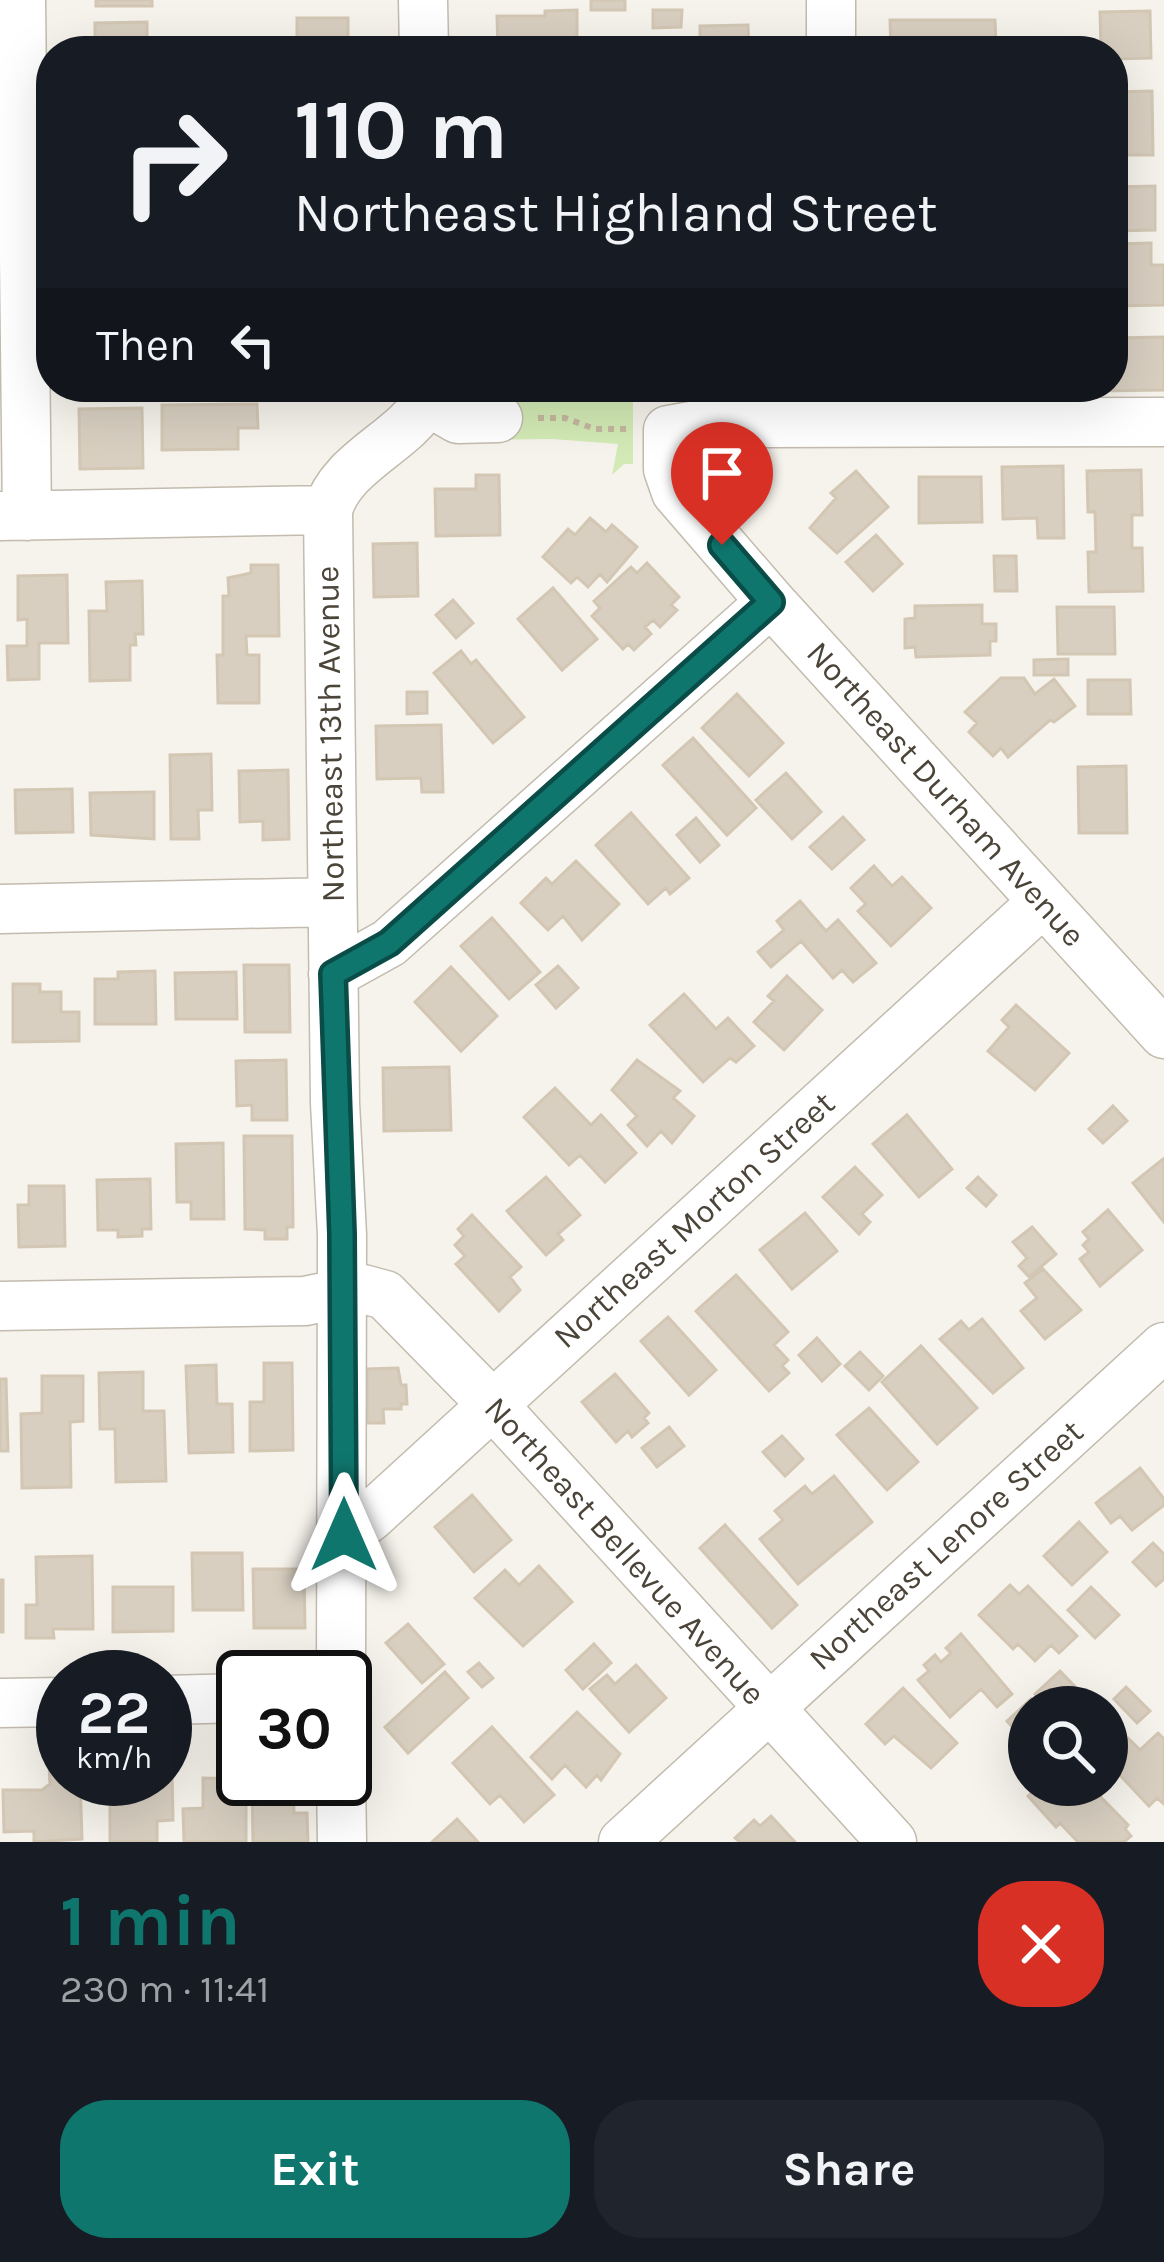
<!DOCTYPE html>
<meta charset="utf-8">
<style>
:root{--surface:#171b24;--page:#20242c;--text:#f1f3f6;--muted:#9ea1a6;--accent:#0f766e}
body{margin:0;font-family:Karla,sans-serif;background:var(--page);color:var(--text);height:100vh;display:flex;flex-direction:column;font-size:45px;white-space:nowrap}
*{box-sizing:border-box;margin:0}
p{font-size:39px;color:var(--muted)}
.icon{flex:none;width:66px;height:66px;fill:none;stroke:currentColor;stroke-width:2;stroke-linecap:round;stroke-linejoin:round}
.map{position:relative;height:1842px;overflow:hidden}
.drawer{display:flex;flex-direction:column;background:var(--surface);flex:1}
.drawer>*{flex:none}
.hud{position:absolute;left:36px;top:36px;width:1092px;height:366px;border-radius:48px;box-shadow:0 12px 48px #0002;background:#171b24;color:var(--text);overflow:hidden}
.tools{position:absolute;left:1008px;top:1686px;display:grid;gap:24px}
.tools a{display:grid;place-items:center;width:120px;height:120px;border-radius:50%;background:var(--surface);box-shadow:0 12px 48px #0002;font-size:60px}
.speed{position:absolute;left:36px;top:1650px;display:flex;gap:24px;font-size:60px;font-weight:700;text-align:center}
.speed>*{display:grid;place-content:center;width:156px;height:156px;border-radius:50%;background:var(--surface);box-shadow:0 12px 48px #0002;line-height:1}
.speed small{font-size:30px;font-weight:400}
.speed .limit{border:6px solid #111;border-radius:18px;background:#fff;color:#111}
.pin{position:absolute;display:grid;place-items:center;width:102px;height:102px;color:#fff;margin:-123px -51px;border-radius:50% 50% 50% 0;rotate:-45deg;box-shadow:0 0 12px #0007}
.pin .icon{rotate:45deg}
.me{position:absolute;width:132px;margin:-66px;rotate:0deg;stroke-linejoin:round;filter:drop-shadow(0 0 9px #0008)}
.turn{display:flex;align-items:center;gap:42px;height:252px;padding:0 60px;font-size:54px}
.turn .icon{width:156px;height:156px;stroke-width:2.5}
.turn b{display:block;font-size:84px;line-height:102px}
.then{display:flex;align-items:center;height:114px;padding:0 60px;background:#0003;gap:24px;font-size:45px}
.round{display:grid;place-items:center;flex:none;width:126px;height:126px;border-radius:48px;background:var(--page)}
.head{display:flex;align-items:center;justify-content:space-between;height:204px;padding:0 60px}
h1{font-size:72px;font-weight:700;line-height:90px;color:var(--accent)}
.action{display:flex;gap:24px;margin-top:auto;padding:24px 60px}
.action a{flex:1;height:138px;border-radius:48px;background:var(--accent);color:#fff;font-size:48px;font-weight:700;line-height:138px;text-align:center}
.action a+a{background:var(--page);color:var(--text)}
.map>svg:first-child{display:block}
.green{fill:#d2eab5}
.building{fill:#d8cfc1;stroke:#d3c7b4;stroke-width:3}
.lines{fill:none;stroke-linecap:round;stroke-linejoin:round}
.minor-casing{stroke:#c2bbae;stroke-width:51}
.path{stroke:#c4b79f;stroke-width:6;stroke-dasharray:6 6;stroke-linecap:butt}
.minor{stroke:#fff;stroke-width:48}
.route-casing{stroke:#0a4d48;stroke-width:30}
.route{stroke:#0f766e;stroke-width:21}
.labels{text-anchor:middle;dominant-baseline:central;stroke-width:12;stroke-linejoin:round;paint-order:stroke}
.street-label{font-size:33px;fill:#4b4439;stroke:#fff}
</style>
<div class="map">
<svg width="1164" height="1842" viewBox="0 0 1164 1842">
<rect width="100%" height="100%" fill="#f6f3ec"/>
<path class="green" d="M447,387H633V464H624L612,475L618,444L552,439L447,440Z"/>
<path class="building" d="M96,0H152V6H96Z
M591,0H625V10H591Z
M577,10V51H498L497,16H545V11Z
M653,10H682L681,27L653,28Z
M1150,11L1151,58L1113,59V51H1101L1100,12Z
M297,18H348V51H297Z
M890,20H995L996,44H986V51H891Z
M147,22V51H95V23Z
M748,25L749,51H700V26Z
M1152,91L1153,155H1119V181H1113V92Z
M1155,186V230L1113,231V187Z
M1151,243V265H1164V305L1114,306L1113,244Z
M1164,337V390L1102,391V387H1113V338Z
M84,387H171V395L84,396Z
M237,387H341V396L237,397Z
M257,404L258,428H238V449L162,450V405Z
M142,408L143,468L80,469L79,409Z
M1063,466L1064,538H1038L1037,518L1003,519L1002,467Z
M1141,470L1142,515H1132V548H1142L1143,591L1089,592L1088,552H1096L1095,512H1088L1087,471Z
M856,471L888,507L837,553L810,528L836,498L831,493Z
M476,475H499L500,535L436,536L435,489H476Z
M919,477H981L982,522L919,523Z
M590,518L606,532L612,525L637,547L607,582L600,574L588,587L577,577L571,583L543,557L568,529L575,535Z
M876,535L902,564L873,591L846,562Z
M417,543L418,596L374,597L373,544Z
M994,556H1016L1017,591H995Z
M647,563L679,597L671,605L677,610L660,627L653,620L645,627L651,634L634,650L628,644L623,649L592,616L600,608L594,601L631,567L637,573Z
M251,565H278L279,636H246L247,655H259V703H218L217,655H223V596H229L228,578L251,573Z
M67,575L68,643H39V679L8,680L7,646H27V619L18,620V576Z
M142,581L143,634H135L136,645H130V680L90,681L89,611H107L106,582Z
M553,588L597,639L562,670L518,619Z
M453,600L473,623L456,638L436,615Z
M982,605V624H996V641H990V655L916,657L915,647L905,648V619L915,618V606Z
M1057,607H1114L1115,654H1058Z
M461,651L471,664L476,660L524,717L493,743L434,673Z
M1068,659V675H1034V660Z
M1001,678H1024L1035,694L1054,679L1075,706L1054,722L1050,720L1008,757L1001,748L993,756L969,732L977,723L965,712Z
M1088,680H1130L1131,714H1088Z
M407,692H427V713L407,714Z
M737,694L783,743L749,776L702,728Z
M441,725L443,792H422L421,778L377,779L376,726Z
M693,738L756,808L727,835L663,765Z
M211,754L212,810H198L199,839H171L170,755Z
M1126,766L1127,833H1079L1078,767Z
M288,770L289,839L263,840V821L240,822L239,771Z
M786,773L821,812L792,839L756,800Z
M72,789L73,832L16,833L15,790Z
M154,792V839L91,835L90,793Z
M631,813L689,878L670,894L666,888L648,904L596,845Z
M843,817L864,840L832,869L810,847Z
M696,818L719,845L700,862L677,835Z
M576,861L619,904L582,940L563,916L548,930L521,903L546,878L552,884Z
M874,866L892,886L902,877L931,908L891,946L858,911L866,904L851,888Z
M800,901L826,931L838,920L876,963L853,982L842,970L833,978L801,941L771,967L758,952L784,930L777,921Z
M492,918L540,972L509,999L461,946Z
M244,965H289L290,1032H245Z
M558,966L578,988L556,1008L536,985Z
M451,967L497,1016L461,1051L415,1002Z
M155,971L156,1024H95V979H118V972Z
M236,972L237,1019H176L175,973Z
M787,976L822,1010L784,1050L754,1022L774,1001L768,996Z
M13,984H40V992H61V1012H79V1041L13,1042Z
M684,994L716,1029L728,1018L754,1046L736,1062L730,1058L703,1082L650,1025Z
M1016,1005L1069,1053L1035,1090L988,1051L1009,1027L1002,1020Z
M286,1060L287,1120H252V1105L237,1106L236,1061Z
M637,1060L680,1091L673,1098L694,1116L672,1143L661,1131L647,1146L628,1125L637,1116L612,1090Z
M449,1067L451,1130L384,1131L383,1068Z
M555,1088L591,1125L601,1115L636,1153L605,1182L580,1155L569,1165L524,1117Z
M1113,1106L1127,1121L1103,1143L1089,1129Z
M907,1115L952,1169L919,1197L873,1144Z
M244,1136H292L293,1227H287V1239H265V1230L245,1229Z
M223,1143L224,1219H191V1202H177L176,1144Z
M1163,1159L1164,1161V1222L1133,1183Z
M855,1167L882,1195L862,1214L870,1222L859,1234L823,1197Z
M546,1177L580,1215L558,1234L563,1240L546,1255L507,1211Z
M978,1177L996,1195L986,1206L967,1188Z
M150,1179L151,1229H142V1236L118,1237V1230H98L97,1180Z
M29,1186H64L65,1246L19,1247L18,1205H29Z
M1108,1210L1142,1250L1100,1286L1080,1259L1089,1252L1083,1245L1089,1239L1083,1232Z
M805,1213L837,1251L792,1289L760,1250Z
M472,1215L521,1267L510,1277L520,1290L499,1311L456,1264L465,1256L455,1245L464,1236L458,1229Z
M1032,1227L1056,1254L1029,1277L1019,1266L1027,1258L1013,1242Z
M1043,1269L1081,1310L1045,1339L1021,1311L1037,1298L1025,1283Z
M736,1275L788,1332L774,1345L788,1360L782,1366L789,1373L769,1391L696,1311Z
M668,1317L716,1370L689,1395L641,1341Z
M982,1319L1023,1368L993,1393L940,1339L961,1321L969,1330Z
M817,1338L840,1364L822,1381L799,1355Z
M921,1346L977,1408L937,1444L882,1382Z
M860,1352L883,1376L869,1390L845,1366Z
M264,1363H292L293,1450L250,1451V1402H264Z
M216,1365L217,1404H232L233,1452L189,1453L186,1366Z
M398,1368L401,1385H406L407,1404H401V1409H383L384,1423H367V1369Z
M143,1372V1411H164L166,1481L116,1482L115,1429H100L99,1373Z
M615,1374L649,1413L644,1418L648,1423L632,1437L628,1431L616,1442L582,1402Z
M42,1376H83V1421L70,1422L71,1487L22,1488L21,1414L42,1413Z
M0,1379H6L8,1451H0Z
M869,1408L918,1462L887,1490L837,1435Z
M669,1427L684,1446L657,1467L642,1448Z
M782,1436L803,1459L785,1476L763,1452Z
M1140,1468L1164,1499V1505L1132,1530L1120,1516L1111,1523L1096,1503Z
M834,1476L872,1522L798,1584L760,1539L783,1520L775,1511L805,1486L812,1494Z
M472,1495L511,1540L474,1572L435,1527Z
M1079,1522L1107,1552L1072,1585L1044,1556Z
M725,1525L797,1605L772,1628L700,1548Z
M1153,1543L1164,1554V1579L1156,1586L1133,1562Z
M192,1553H242L243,1610H193Z
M92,1556L93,1629H53L54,1638H26V1605H37L36,1557Z
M539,1566L572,1602L523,1646L475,1598L505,1570L519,1585Z
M253,1569H304L305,1628H254Z
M0,1580H3V1632H0Z
M1010,1585L1019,1594L1028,1586L1077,1636L1059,1653L1051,1645L1035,1661L1018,1644L1013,1649L979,1615Z
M113,1587H173V1631L113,1632Z
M1091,1587L1119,1615L1095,1638L1068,1610Z
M408,1624L444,1664L422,1683L386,1643Z
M961,1634L1012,1694L997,1707L981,1689L950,1717L918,1680L929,1671L924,1665L935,1655L941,1662L951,1653L946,1648Z
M594,1644L611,1663L583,1689L566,1670Z
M479,1663L493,1678L482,1687L468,1672Z
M636,1665L666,1698L629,1732L590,1689L607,1675L615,1684Z
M1060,1671L1083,1695L1070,1707H1047L1035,1694Z
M445,1672L468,1698L408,1753L385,1727Z
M1126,1687L1150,1711L1137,1723L1114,1699Z
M903,1688L957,1743L931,1768L894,1736L885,1744L866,1724Z
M1031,1699L1038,1707H1029V1745L1007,1721Z
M577,1712L620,1754L601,1780L597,1775L586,1787L565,1765L552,1779L531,1757Z
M492,1727L554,1795L524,1822L500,1795L490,1804L453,1763Z
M1158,1733L1164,1739V1804L1157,1798L1149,1806L1117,1772L1123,1767L1112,1754L1128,1738L1140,1750Z
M63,1765V1779H80L82,1839L34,1842V1831L4,1832L3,1790H42L50,1784L49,1766Z
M165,1771H172L173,1820L157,1821V1842H110V1803H127V1779H165Z
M203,1778L246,1779V1842H184L183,1809L203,1808Z
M252,1779H293L294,1813H307L308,1842H253Z
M1040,1785H1089L1128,1825L1125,1829L1131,1836L1124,1842H1078L1060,1823L1056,1827L1028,1796Z
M771,1816L795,1842H740L735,1838L754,1820L760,1826Z
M457,1819L478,1842H432Z"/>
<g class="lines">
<g class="minor-casing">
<path id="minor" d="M21,0L27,516
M423,0L424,51
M831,0V51
M427,401L458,419L498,418
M1164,422L707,423L668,430V469L676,492L771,602L1164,1034
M328,510L335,1103L342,1235L341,1677
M0,516L328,510C341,462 404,442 427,401
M0,909L332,902
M333,974L389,943L771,602
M0,1306L305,1301L363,1289L385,1295L492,1404L892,1842
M344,1536L370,1517L1043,902
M165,1700L243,1698
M0,1703L63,1702
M341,1779L342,1842
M623,1842L1164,1347"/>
</g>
<path class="path" d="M538,418H565L595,429H630"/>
<use href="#minor" class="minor"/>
</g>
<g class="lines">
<g class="route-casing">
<path id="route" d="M344,1535L342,1234L333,974L389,943L771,602L722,545"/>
</g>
<use href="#route" class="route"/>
</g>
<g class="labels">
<g class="street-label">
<text transform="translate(330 734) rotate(-91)">Northeast 13th Avenue</text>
<text transform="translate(946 794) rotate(48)">Northeast Durham Avenue</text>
<text transform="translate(694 1220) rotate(-42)">Northeast Morton Street</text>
<text transform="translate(946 1545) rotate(-42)">Northeast Lenore Street</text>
<text transform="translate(625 1551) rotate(48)">Northeast Bellevue Avenue</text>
</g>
</g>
</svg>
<div class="tools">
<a><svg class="icon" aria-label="search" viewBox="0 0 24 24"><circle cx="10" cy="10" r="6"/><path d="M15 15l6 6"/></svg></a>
</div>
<div class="speed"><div>22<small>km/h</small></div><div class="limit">30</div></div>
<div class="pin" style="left:722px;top:545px;background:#d93025"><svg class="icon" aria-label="arrive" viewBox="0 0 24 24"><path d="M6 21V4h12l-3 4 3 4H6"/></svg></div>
<svg class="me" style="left:344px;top:1535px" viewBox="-20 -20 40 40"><path d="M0-17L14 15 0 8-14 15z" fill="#0f766e" stroke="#fff" stroke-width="4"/></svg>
<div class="hud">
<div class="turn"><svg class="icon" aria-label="right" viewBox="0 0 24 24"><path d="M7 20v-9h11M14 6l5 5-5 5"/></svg><div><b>110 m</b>Northeast Highland Street</div></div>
<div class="then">Then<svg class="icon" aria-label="left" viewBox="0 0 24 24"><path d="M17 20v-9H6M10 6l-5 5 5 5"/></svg></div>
</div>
</div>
<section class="drawer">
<div class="head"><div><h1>1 min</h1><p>230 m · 11:41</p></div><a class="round" style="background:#d93025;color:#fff"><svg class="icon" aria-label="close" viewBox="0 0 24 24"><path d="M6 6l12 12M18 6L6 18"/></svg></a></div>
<div class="action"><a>Exit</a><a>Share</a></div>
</section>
